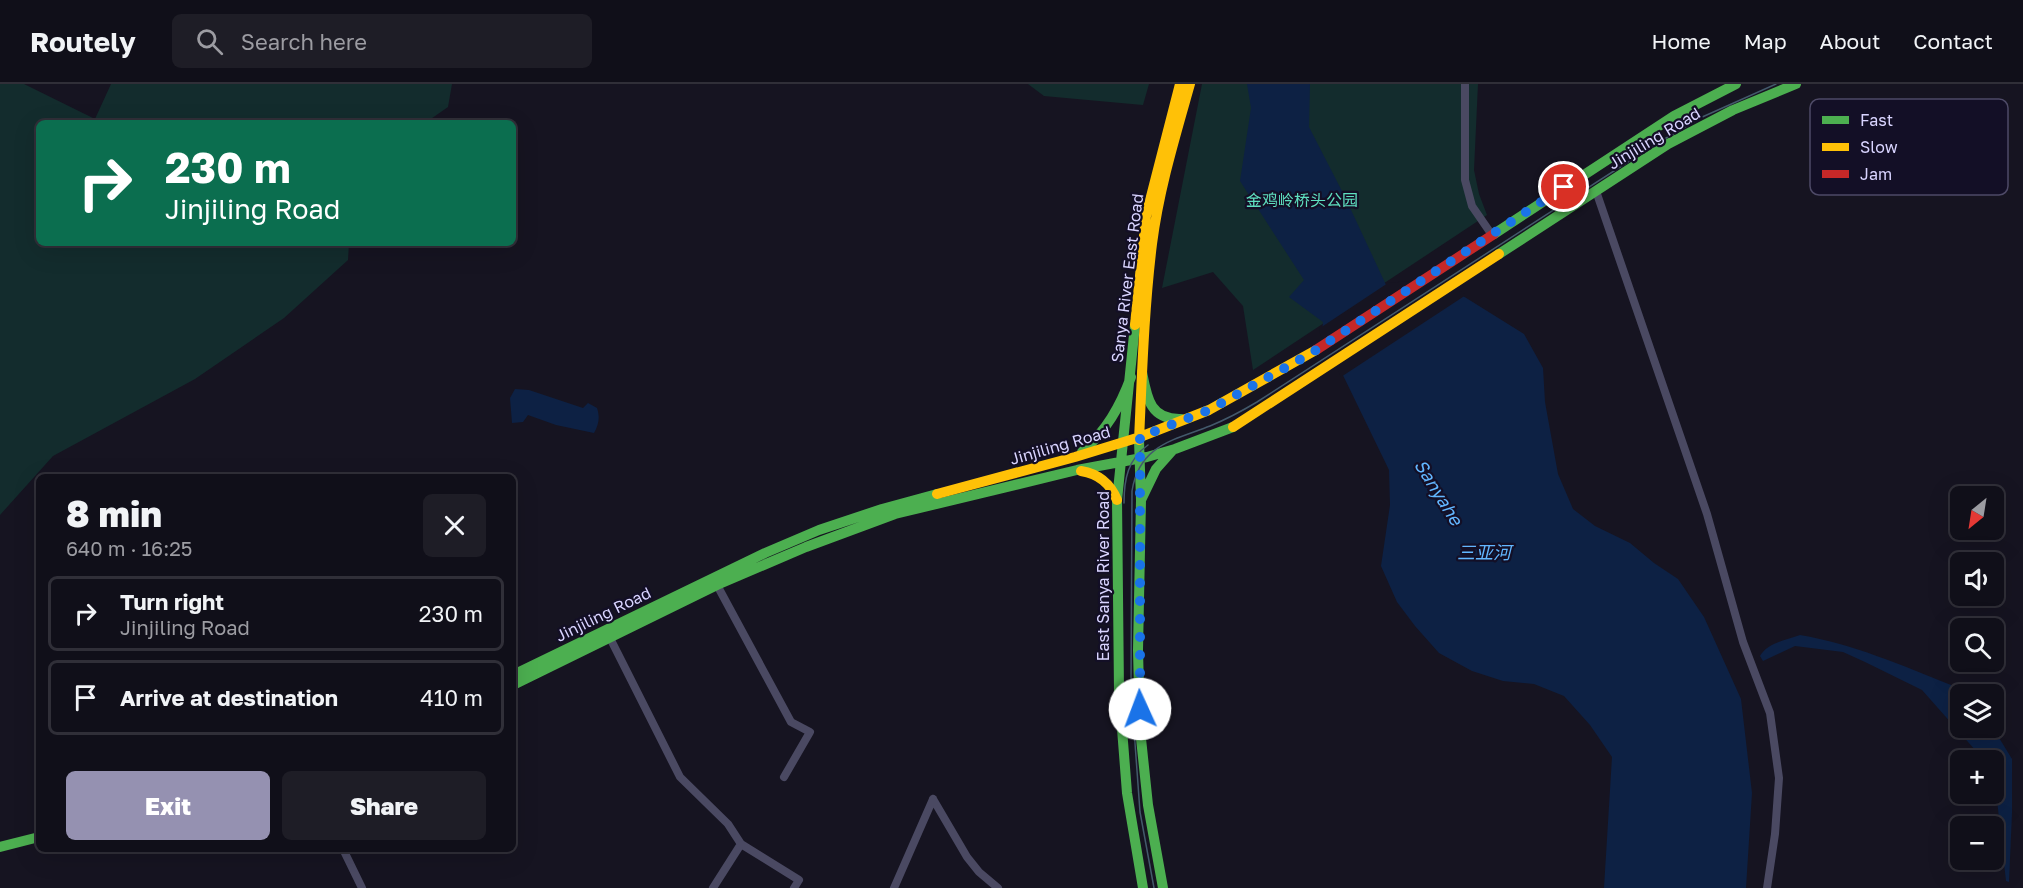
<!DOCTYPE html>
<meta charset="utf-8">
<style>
:root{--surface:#100f19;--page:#1e1d26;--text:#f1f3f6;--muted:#9c9ca2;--line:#302f38;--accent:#9591b1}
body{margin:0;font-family:"Golos Text","Noto Sans SC",sans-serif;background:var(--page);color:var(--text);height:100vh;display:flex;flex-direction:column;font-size:22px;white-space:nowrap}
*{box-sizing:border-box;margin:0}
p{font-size:20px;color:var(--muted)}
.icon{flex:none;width:33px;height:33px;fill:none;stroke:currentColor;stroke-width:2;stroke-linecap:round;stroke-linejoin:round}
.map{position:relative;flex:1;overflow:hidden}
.drawer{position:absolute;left:36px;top:390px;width:480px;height:378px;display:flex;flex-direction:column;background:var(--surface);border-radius:9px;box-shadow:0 6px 24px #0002,0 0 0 2px var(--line)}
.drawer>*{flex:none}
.hud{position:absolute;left:36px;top:36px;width:480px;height:126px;border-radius:9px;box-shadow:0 6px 24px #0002,0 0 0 2px var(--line);background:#0b6e4f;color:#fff;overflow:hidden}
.needle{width:39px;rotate:210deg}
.fabs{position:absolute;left:1950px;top:402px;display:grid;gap:12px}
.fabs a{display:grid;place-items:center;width:54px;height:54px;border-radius:9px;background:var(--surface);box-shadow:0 6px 24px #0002,0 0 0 2px var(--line);font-size:30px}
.pin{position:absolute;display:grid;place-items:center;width:51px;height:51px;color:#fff;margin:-26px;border:3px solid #fff;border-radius:50%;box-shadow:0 2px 6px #0007}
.me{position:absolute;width:66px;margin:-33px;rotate:358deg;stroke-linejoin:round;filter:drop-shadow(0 0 4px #0008)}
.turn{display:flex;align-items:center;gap:21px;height:126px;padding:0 30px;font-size:27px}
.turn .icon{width:78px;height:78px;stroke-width:2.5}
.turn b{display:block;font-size:42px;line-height:51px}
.round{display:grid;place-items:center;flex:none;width:63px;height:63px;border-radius:9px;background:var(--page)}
.head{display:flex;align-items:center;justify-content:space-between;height:102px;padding:0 30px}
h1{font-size:36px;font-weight:800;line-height:45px}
.action{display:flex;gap:12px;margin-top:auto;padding:12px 30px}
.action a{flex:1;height:69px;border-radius:9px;background:var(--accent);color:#fff;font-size:24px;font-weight:800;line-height:69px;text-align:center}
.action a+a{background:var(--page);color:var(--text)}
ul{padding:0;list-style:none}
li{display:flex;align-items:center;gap:18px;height:75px;margin:0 12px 9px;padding:0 18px;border:3px solid var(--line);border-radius:9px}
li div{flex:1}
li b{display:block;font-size:22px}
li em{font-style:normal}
header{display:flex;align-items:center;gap:36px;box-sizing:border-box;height:84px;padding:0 30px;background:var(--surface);border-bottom:2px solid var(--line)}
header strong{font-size:28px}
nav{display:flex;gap:33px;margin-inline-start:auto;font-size:21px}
.search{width:420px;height:54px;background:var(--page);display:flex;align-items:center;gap:15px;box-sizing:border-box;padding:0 21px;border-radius:9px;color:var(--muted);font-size:22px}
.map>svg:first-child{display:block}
.green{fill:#132c2d}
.water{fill:#0d2144}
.pier{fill:#161421}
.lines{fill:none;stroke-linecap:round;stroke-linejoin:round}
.street{stroke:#4a4962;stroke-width:8}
.fast{stroke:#4caf50;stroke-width:10}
.slow{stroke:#ffc107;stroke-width:10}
.jam{stroke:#c62828;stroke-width:10}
.tram{stroke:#43596b;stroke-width:1.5}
.route{stroke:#1a73e8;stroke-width:10;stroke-dasharray:0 18}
.labels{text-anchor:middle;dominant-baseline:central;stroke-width:4.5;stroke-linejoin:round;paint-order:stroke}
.street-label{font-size:16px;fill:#d9d4ff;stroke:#130f26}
.park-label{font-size:16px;fill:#5fe0c0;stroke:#130f26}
.water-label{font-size:18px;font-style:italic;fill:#62b6ff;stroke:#130f26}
.key{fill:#130f26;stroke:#4e4a67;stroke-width:1.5}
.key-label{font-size:16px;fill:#d9d4ff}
</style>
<header>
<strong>Routely</strong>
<div class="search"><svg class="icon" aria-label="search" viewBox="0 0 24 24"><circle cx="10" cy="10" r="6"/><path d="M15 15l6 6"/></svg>Search here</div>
<nav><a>Home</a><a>Map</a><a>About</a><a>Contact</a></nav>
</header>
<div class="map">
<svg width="2023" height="804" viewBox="0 0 2023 804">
<rect width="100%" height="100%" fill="#161421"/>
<path class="green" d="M0,0H24L95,35L111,0H452L448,23L425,39H39V159H349L348,176L284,234L195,295L53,372L0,431Z
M1028,0H1149L1143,21L1044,12Z
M1202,0H1478L1474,86L1479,110L1487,131L1253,286L1243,222L1213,188L1162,204Z"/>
<path class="water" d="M1247,0H1310L1309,43L1345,113L1387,203L1439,197L1524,250L1543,284L1545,318L1558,390L1573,425L1595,442L1630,459L1654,479L1678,495L1704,533L1741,615L1752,709L1746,804H1604L1612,673L1590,641L1564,612L1534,600L1503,597L1472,587L1439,569L1415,542L1397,518L1381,482L1390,421L1389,386L1322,248L1323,238L1289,213L1304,196L1240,97L1251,24Z
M515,305L529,306L583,324L588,319L597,324C600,333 599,340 594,349L556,341L528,331L523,338L512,339L510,314Z
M1800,551C1853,560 1901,581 1951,601L1962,610L1960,644H1993L2012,675V729L2009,798L2006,797L1996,707L1994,700V676H1984L1922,606L1865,578L1843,568L1795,562L1763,577L1760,572C1767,559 1786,556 1800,551Z"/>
<path class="pier" d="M1440,194L1466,211L1341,293L1319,248L1320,244L1388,199Z"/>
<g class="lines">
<path class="street" d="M1465,0V96L1472,122L1492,151
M1596,107L1707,430L1743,558L1770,629L1779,694L1775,750L1767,804
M717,501L791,638L810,648L784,693
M610,554L680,693L728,740L741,760L799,796L794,804
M933,715L967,773L979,788L998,804
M343,765L362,804
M713,804L741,760
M894,804L933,715"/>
<path class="fast" d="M1494,150L1674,32L1736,0
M1499,170L1668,60L1733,26L1796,0
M1135,241L1117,416L1119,606L1127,709L1143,804
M1142,288C1147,314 1150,336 1181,335
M1139,356L1141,416L1138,566L1140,645L1148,721L1163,804
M1082,368C1106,347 1120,323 1131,293
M1141,416L1156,385L1172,367
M513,591L765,469L819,446L882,425L937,410
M513,601L717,501L806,463L895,430L1077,386L1147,373L1175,365L1233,343
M0,763L39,753"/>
<path class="slow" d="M1135,241L1146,132L1180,0
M1233,343L1499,170
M1139,356C1142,291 1144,225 1152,160C1159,105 1175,53 1190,0
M1081,387C1099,390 1110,399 1117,416
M937,410L1075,373L1140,353L1209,326L1316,266"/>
<path class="jam" d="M1316,266L1494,150"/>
<path class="tram" d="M1124,419C1124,395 1128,375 1148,361
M1154,804L1140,728L1131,604L1132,407C1139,361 1174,356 1210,342C1227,335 1242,327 1257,318L1651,63L1700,34L1776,0"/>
</g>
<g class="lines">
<path class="route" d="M1140,625V353L1209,326L1310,270L1564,103"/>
</g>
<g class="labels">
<g class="street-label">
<text transform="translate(1654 54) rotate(-31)">Jinjiling Road</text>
<text transform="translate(1127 194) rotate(-83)">Sanya River East Road</text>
<text transform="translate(1060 361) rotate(-16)">Jinjiling Road</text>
<text transform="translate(1103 492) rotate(-90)">East Sanya River Road</text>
<text transform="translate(603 530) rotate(-26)">Jinjiling Road</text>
</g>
<g class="park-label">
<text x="1302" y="116">金鸡岭桥头公园</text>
</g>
<g class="water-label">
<text transform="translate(1439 408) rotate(58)">Sanyahe</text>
<text x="1484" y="468">三亚河</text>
</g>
</g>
<rect x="1810" y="15" width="198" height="96" rx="9" class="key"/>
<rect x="1822" y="32" width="27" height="8" fill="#4caf50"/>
<rect x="1822" y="59" width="27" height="8" fill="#ffc107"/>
<rect x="1822" y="86" width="27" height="8" fill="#c62828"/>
<g class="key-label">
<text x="1860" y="42">Fast</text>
<text x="1860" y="69">Slow</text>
<text x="1860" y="96">Jam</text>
</g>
</svg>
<div class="fabs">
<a><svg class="needle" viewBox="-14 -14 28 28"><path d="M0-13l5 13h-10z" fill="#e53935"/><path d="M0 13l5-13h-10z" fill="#9c9ca2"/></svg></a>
<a><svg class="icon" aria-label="sound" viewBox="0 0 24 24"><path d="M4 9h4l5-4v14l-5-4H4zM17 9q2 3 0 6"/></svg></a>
<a><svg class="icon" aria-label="search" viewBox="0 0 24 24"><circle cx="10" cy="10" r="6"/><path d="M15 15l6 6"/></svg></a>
<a><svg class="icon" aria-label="layers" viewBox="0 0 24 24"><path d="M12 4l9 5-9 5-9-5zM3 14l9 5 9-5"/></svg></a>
<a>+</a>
<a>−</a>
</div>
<div class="pin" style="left:1564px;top:103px;background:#d93025"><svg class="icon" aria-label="arrive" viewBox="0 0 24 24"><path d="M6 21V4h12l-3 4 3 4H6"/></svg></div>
<svg class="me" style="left:1140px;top:625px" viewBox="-20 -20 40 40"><circle r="19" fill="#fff"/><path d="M0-13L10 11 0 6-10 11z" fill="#1a73e8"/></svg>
<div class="hud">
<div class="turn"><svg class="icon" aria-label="right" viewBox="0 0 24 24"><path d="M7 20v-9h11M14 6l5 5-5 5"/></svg><div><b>230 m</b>Jinjiling Road</div></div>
</div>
<section class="drawer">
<div class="head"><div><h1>8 min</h1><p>640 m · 16:25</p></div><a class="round"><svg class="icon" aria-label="close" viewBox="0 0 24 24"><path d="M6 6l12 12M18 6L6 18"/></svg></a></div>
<ul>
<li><svg class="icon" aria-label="right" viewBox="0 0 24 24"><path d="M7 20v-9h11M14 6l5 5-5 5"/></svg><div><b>Turn right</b><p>Jinjiling Road</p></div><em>230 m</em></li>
<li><svg class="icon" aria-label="arrive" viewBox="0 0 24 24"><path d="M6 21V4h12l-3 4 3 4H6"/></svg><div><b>Arrive at destination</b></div><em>410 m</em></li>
</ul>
<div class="action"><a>Exit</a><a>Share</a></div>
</section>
</div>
